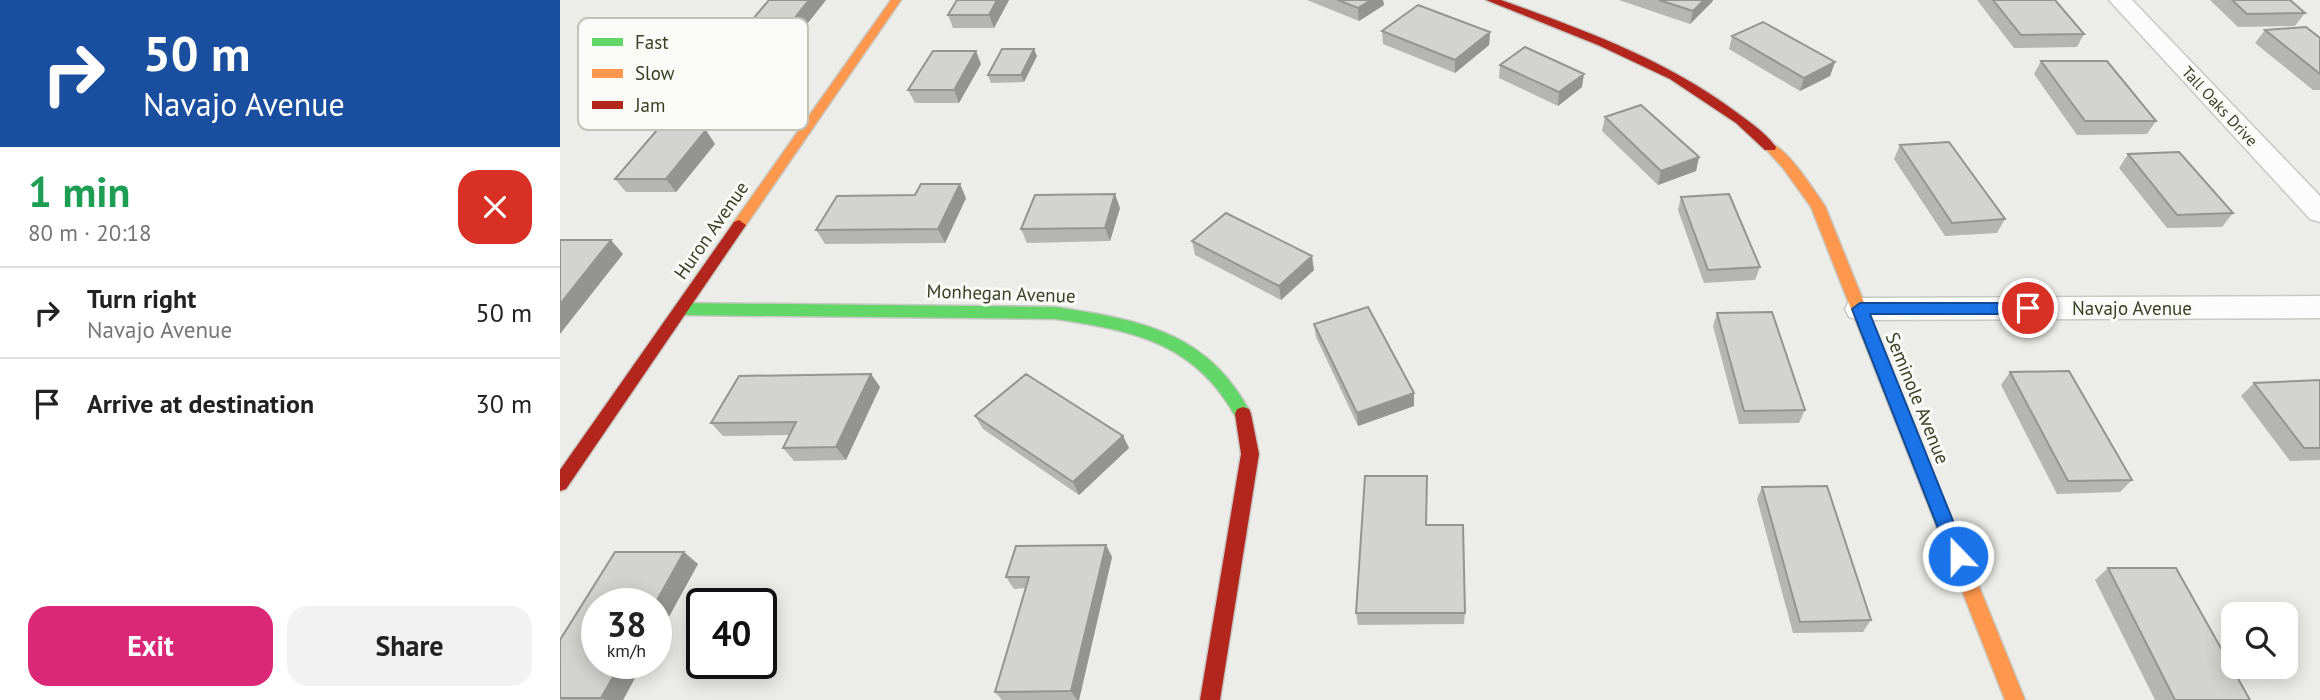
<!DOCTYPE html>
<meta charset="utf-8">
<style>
:root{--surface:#fff;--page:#f2f2f2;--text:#222;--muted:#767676;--line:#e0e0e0;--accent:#db2777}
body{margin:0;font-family:"PT Sans",sans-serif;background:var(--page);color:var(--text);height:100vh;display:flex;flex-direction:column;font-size:26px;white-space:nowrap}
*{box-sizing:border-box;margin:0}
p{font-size:23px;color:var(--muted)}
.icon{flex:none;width:38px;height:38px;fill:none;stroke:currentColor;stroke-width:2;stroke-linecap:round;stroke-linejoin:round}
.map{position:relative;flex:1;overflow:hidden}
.details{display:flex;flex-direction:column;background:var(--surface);width:560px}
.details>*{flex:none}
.banner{background:#1a4fa0;color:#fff;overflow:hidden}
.controls{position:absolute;left:1661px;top:602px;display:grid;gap:14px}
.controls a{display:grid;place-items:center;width:77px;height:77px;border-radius:14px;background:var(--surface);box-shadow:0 4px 18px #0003;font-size:35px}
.speed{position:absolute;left:21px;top:588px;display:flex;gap:14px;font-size:35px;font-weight:700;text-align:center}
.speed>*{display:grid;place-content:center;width:91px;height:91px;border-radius:50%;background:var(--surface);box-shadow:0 4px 18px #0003;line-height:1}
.speed small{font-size:18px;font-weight:400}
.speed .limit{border:4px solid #111;border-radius:10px;background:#fff;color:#111}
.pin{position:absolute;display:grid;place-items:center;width:60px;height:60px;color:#fff;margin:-30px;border:4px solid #fff;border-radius:50%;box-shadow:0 2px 7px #0007}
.me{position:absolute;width:77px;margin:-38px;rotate:338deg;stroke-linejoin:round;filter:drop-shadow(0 0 5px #0008)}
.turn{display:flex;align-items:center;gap:24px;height:147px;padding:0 28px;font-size:32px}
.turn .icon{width:91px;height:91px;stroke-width:2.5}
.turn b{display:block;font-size:49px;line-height:60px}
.round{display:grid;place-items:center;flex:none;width:74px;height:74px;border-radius:21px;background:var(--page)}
.overview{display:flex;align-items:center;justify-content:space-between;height:119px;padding:0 28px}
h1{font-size:42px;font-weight:700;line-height:52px;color:#1e9e55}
.action{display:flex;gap:14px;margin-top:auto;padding:14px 28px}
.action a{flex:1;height:80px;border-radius:21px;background:var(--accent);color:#fff;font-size:28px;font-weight:700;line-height:80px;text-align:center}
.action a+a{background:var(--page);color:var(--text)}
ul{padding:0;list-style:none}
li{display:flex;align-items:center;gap:21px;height:91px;padding:0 28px;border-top:2px solid var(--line)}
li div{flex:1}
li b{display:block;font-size:26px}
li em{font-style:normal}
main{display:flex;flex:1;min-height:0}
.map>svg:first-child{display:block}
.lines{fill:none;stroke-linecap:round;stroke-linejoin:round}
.street-casing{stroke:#c8c9c5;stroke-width:3}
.fast-casing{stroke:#c7c8c2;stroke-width:3}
.slow-casing{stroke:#c7c8c2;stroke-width:3}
.jam-casing{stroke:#c7c8c2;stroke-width:3}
.street{fill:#fcfcfc;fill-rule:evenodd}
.fast{fill:#63d668;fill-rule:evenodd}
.slow{fill:#ff974d;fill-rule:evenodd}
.jam{fill:#b3261e;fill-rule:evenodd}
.wall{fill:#b5b5b2}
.shaded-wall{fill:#949491}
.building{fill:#d3d3cf;stroke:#949491;stroke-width:2}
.route{fill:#1a73e8;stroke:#114b97;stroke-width:2}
.labels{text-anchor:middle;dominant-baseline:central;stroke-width:6;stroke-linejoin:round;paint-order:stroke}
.far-street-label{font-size:16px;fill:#374025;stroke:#fafbf7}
.street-label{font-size:19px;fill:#374025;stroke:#fafbf7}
.key{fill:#fafbf7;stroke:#c0c3b8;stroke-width:2}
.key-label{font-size:19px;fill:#374025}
</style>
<main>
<section class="details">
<div class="banner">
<div class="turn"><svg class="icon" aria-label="right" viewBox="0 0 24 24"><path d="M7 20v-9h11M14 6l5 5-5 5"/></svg><div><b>50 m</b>Navajo Avenue</div></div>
</div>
<div class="overview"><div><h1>1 min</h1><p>80 m · 20:18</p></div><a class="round" style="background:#d93025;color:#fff"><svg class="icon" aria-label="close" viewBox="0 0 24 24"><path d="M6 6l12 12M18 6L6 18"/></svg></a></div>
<ul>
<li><svg class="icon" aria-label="right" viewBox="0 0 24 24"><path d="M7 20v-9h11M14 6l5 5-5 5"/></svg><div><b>Turn right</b><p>Navajo Avenue</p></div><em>50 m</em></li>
<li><svg class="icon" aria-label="arrive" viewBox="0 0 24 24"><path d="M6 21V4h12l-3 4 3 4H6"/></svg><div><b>Arrive at destination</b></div><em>30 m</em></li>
</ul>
<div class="action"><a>Exit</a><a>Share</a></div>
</section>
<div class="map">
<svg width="1760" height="700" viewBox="0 0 1760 700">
<rect width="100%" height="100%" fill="#ecece8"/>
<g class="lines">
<g class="street-casing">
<path id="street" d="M1549,0H1572L1760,196V222L1750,219Z
M1760,296V318L1300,320L1289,317L1285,309L1289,301L1300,298Z"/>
</g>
<g class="fast-casing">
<path id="fast" d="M122,303L496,307C580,320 649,332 691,414L689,419H677C636,343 575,331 496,319L122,315L114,309Z"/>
</g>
<g class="slow-casing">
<path id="slow" d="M331,0H341L184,228H174L172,225L174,222Z
M1210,143C1229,150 1253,189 1265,206L1465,700H1445L1251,207L1223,168L1204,147Z"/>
</g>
<g class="jam-casing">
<path id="jam" d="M926,0H941C1021,29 1102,58 1172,109C1187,120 1205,132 1216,147L1215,150H1205L1176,123L1110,79L1038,45Z
M179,220L186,225L184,228L6,489L0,491V470L174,222Z
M683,407L689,409L691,414L699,454L660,700H640L681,454L675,414L677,409Z"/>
</g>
<use href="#street" class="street"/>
<use href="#fast" class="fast"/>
<use href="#slow" class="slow"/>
<use href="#jam" class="jam"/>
</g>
<path class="wall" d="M266,0L240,33H200L192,20Z
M397,0H449L434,28H393L388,15Z
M747,0H823L824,5L799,21Z
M1059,0H1153L1152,2L1130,24Z
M1417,0H1495L1524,34L1517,47L1454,48Z
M1650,0H1730L1745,13L1735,26L1678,27Z
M1705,30L1760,38V90H1753L1695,43Z
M822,31L930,32L929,45L895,73L823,44Z
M1172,36L1275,62L1270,76L1240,91L1169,49Z
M211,47L218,60L178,114H130L120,101Z
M477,56L464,82L431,83L428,75Z
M1481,61L1596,121L1587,134L1517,135L1474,74Z
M421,64L399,103H355L348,90Z
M940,65L1022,87L998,106L939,78Z
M1045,117L1139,157L1136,171L1098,185L1042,131Z
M155,144L116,192H66L55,179Z
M1340,145L1445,219L1437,233L1385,236L1334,159Z
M1568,154L1673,213L1662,227L1607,228L1559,168Z
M1121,197L1200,267L1195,280L1144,283L1118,210Z
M406,198L385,243L265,244L256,230Z
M560,208L550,241L467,243L461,229Z
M632,241L754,270L721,300L635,255Z
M1157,313L1245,410L1239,423L1179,424L1153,326Z
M754,324L854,393V406L798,426L756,337Z
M1450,372L1572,480L1560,492L1497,494L1441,385Z
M311,374L320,387L286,460L234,461L223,448L230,435L163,436L151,423Z
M1760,380V460L1730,461L1681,396L1694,383Z
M415,416L563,436L569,448L519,495L423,429Z
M1202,487L1311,620L1303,632L1233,633L1197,499Z
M866,525L905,613L904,624L798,625L796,613Z
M546,545L552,557L519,700H442L435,692L466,588L454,589L446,577Z
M138,564L63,700H0V640Z
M1548,568L1690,700H1595L1535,580Z"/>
<path class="shaded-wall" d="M249,0H266L240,33L233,20Z
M437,0H449L434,28L429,15Z
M811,0H823L824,5L799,21L798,8Z
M1144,0H1153L1152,2L1130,24L1133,11Z
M930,32L929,45L895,73V60Z
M211,47L218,60L178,114L170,100Z
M474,49L477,56L464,82L461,75Z
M416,51L421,64L399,103L394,90Z
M1275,62L1270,76L1240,91L1244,78Z
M1024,74L1022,87L998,106L999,92Z
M146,130L155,144L116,192L106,179Z
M1139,157L1136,171L1098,185L1101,171Z
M400,184L406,198L385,243L378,229Z
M555,194L560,208L550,241L545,228Z
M51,240L63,254L0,334V304Z
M752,256L754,270L721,300L719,286Z
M311,374L320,387L286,460L276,447Z
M854,393V406L798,426L797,413Z
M563,436L569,448L519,495L513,482Z
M546,545L552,557L519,700H517L511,691Z
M124,552L138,564L96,640V604H95Z
M61,663H83L63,700H45L41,698Z"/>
<path class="building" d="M209,0H249L233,20H192Z
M397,0H437L429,15H388Z
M778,0H811L798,8Z
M1099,0H1144L1133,11Z
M1433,0H1495L1524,34L1461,35Z
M1672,0H1730L1745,13L1687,14Z
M858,5L930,32L895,60L822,31Z
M1203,22L1275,62L1244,78L1172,36Z
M1746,27L1760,38V74L1705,30Z
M965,47L1024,74L999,92L940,65Z
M442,49H474L461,75H428Z
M373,51H416L394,90H348Z
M1481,61H1547L1596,121H1525Z
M1081,105L1139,157L1101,171L1045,117Z
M97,130H146L106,179H55Z
M1389,142L1445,219L1392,223L1340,145Z
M1619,152L1673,213L1617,215L1568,154Z
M361,184H400L378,229L256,230L277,196L355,195Z
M555,194L545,228L461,229L475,195Z
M1169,194L1200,267L1148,270L1121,197Z
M666,213L752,256L719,286L632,241Z
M0,240H51L0,304Z
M808,307L854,393L797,413L754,324Z
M1212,312L1245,410L1184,411L1157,313Z
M1509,371L1572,480L1508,481L1450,372Z
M311,374L276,447L223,448L236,422L151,423L179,376Z
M466,374L563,436L513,482L415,416Z
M1760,380V448H1744L1694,383Z
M805,476H867L866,525H903L905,613H796Z
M1267,486L1311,620L1240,622L1202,487Z
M546,545L511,691L435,692L469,577H446L456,546Z
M55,552H124L95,604H37V663H61L41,698H0V640Z
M1548,568H1616L1690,700H1615Z"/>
<path class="route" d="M1300,303H1468L1475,308L1468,314H1310L1407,556L1405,562L1398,565L1391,562L1389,556L1292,309Z"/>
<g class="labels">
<g class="far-street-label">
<text transform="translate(1660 106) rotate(47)">Tall Oaks Drive</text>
</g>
<g class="street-label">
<text transform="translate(151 230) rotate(-55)">Huron Avenue</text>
<text transform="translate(441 293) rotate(2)">Monhegan Avenue</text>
<text x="1572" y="308">Navajo Avenue</text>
<text transform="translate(1358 398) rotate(68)">Seminole Avenue</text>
</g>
</g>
<rect x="18" y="18" width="230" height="112" rx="10" class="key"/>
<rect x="32" y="38" width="31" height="8" fill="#63d668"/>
<rect x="32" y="69" width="31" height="9" fill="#ff974d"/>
<rect x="32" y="101" width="31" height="8" fill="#b3261e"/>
<g class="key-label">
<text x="75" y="49">Fast</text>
<text x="75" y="80">Slow</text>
<text x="75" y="112">Jam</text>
</g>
</svg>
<div class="controls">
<a><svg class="icon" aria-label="search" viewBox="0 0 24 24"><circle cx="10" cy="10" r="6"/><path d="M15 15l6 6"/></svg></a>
</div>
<div class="speed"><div>38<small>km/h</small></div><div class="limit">40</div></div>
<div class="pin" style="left:1468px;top:308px;background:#d93025"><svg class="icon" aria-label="arrive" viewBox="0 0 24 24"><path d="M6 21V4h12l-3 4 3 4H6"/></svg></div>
<svg class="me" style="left:1398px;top:556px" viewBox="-20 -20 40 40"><circle r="17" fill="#1a73e8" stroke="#fff" stroke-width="3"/><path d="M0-11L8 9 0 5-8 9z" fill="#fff"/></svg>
</div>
</main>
